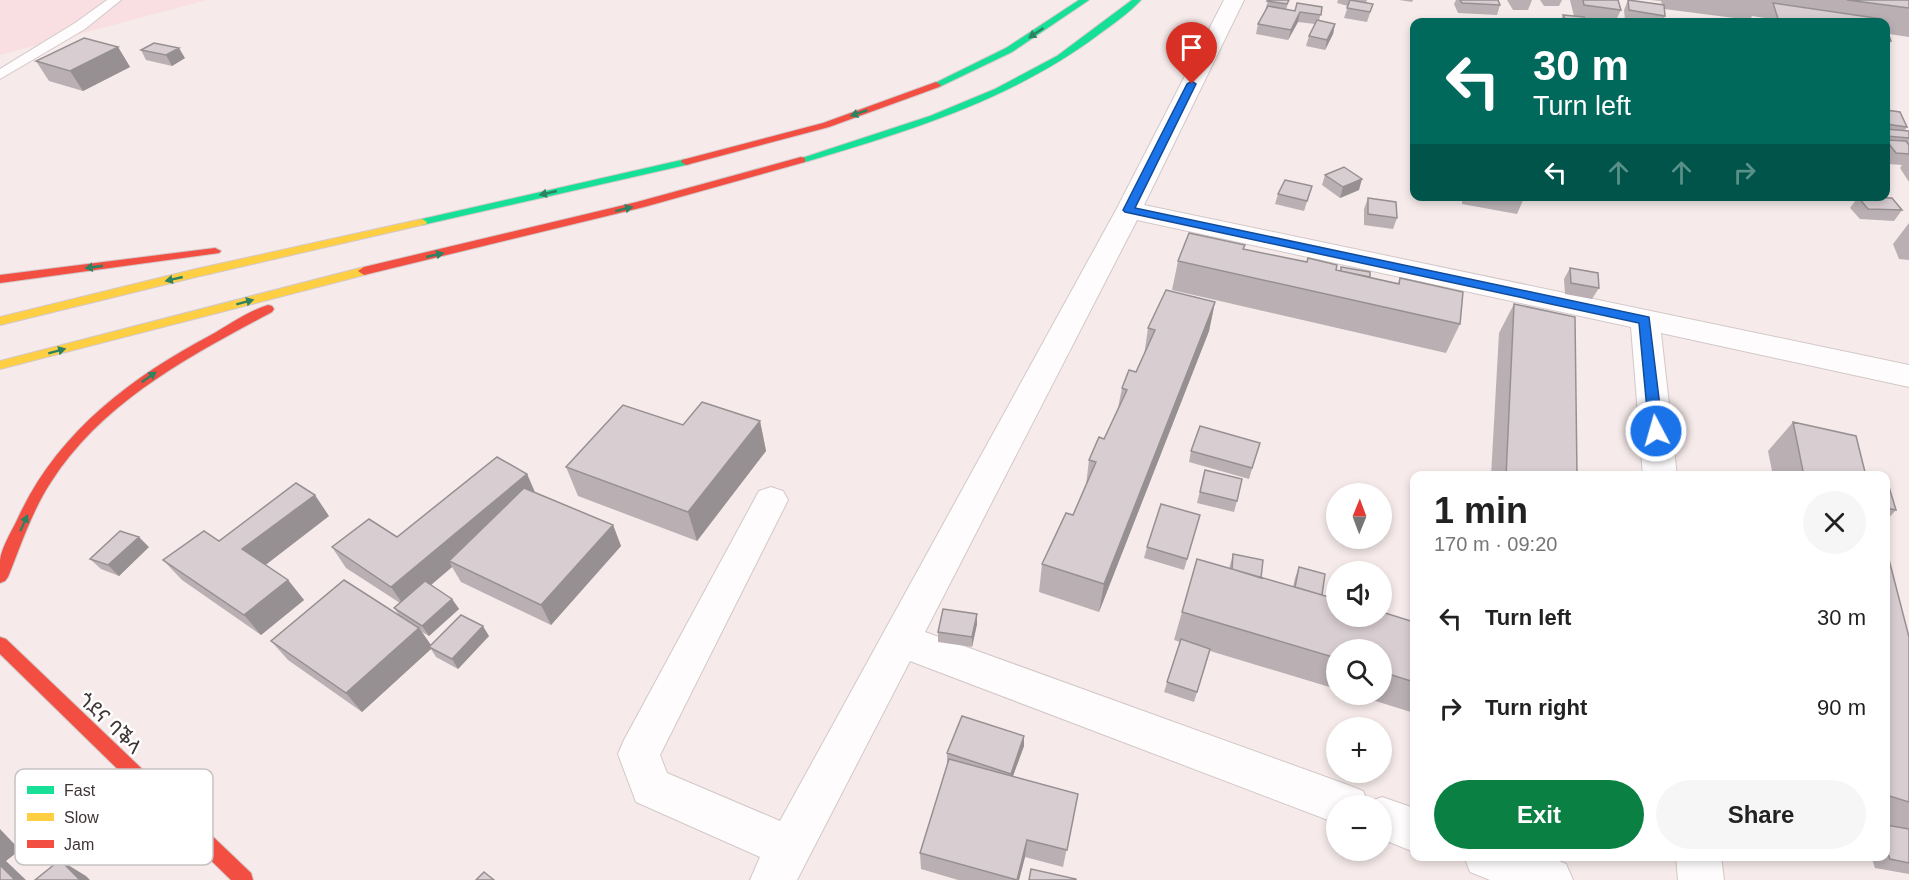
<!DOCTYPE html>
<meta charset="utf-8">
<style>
:root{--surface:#fff;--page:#f6f6f6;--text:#222;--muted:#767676;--accent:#0b8043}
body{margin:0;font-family:Arial,"Noto Sans Ethiopic",sans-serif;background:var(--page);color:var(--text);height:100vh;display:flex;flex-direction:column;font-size:22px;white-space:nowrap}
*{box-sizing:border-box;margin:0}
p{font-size:20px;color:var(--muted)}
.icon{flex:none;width:33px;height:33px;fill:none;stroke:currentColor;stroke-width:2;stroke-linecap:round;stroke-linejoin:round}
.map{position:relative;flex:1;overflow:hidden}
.side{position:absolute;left:1410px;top:471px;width:480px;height:390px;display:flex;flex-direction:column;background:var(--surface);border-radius:12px;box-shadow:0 3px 9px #0003}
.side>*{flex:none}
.top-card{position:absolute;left:1410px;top:18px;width:480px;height:183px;border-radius:12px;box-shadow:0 3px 9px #0003;background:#00695c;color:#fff;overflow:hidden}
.needle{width:39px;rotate:1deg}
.tools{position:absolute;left:1326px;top:483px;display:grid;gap:12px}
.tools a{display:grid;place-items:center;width:66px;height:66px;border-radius:50%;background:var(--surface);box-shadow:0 3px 9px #0003;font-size:30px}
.pin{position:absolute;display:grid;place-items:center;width:51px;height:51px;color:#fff;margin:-62px -26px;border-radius:50% 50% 50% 0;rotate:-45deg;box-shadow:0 0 6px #0007}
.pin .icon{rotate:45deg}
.me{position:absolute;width:66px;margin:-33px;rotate:354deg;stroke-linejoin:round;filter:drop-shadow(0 0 4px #0008)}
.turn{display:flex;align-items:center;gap:21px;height:126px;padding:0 24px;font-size:27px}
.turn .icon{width:78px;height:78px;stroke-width:2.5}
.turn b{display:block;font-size:42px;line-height:51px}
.lanes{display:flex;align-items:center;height:57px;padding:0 24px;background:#0003;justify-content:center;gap:30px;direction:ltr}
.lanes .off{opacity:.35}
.round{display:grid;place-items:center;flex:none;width:63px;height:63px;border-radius:32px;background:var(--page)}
.summary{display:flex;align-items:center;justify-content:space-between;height:102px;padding:0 24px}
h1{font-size:36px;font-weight:700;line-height:45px}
.button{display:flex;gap:12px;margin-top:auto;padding:12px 24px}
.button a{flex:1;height:69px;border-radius:36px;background:var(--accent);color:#fff;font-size:24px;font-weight:700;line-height:69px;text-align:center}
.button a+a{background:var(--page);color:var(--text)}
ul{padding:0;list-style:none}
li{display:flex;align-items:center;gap:18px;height:90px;padding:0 24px}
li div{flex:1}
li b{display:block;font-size:22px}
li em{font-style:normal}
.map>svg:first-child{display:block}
.built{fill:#f9dfe1}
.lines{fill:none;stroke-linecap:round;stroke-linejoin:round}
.lane-casing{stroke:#d3c8c9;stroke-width:2}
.street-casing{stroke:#d3c8c9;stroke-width:2}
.fast-casing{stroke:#d3c8c9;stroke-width:2}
.slow-casing{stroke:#d3c8c9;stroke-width:2}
.jam-casing{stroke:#d3c8c9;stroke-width:2}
.lane{fill:#fefcfc;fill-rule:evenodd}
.street{fill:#fefcfc;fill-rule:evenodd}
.fast{fill:#16e098;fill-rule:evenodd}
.slow{fill:#ffcf43;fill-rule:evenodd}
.jam{fill:#f24e42;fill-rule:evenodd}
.wall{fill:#bab0b3}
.shaded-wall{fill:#979092}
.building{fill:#d8cdd0;stroke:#979092;stroke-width:1.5}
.oneway{fill:#2d8262}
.route{fill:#1a73e8;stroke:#114b97;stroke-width:1.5}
.labels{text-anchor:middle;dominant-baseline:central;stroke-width:5;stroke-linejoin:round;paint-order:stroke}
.near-street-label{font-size:20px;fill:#403536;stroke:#fff}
.key{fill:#fff;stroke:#c6c2c3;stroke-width:1.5}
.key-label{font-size:16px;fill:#403536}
</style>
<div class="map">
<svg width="1909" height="880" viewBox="0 0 1909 880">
<rect width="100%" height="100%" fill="#f6eaea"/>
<path class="built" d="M0,0H207L0,55Z"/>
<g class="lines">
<g class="lane-casing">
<path id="lane" d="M107,0H121L85,29L0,79V69L75,23Z"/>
</g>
<g class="street-casing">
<path id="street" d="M1224,0H1244L1144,205L1909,365V387L1661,333L1677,476H1643L1631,327L1137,220L925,632L1348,785L1363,791L1368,802L1382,797L1414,808V852L1382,839V806H1336V823L910,661L797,880H750L760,857L636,802L618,754L624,740L759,491L771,487L783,491L788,500L660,755L667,773L780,821L1116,210Z
M1464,856H1548L1566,864L1573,880H1490L1470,872Z
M1676,856H1721L1724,880H1678Z"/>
</g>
<g class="fast-casing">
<path id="fast" d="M1079,0H1089L1012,52L939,87L931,85L1006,48Z
M1132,0H1141C1129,13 1113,24 1098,35C1011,100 908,131 805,162H797L796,160L930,116L995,89L1057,56Z
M686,159L690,160V164L422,225L417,222L422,219Z"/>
</g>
<g class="slow-casing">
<path id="slow" d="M422,219L427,222L426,224L196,277L0,325V317L196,269Z
M364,267L368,268V274L0,369V361Z"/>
</g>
<g class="jam-casing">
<path id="jam" d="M936,82L941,85L939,87L829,127L686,165L681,162L682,160L823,123Z
M801,157L805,158V162L644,207L364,275L358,271L364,267L637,202Z
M215,248L221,251L219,253L0,283V275Z
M268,305L272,306L274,309L272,312C190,356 103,401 51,482C32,511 21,545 8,577L5,581L0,583C0,576 0,567 0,560C2,546 12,531 18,518C57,433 130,378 211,335C229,325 248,311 268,305Z
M0,637L6,639L251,873L253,880H231L0,654Z"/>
</g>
<use href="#lane" class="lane"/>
<use href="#street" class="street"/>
<use href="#fast" class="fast"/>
<use href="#slow" class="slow"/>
<use href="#jam" class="jam"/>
</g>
<path class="wall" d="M1268,0H1289L1286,10L1295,11L1322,7L1319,21L1335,24L1333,34L1325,50L1306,46L1309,36L1315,24L1298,22L1288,40L1256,34L1258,24L1265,11Z
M1338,0H1367L1366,3L1373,4L1367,22L1344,18L1348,6L1337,3Z
M1399,0H1413L1412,2Z
M1456,0H1498L1500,5L1497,15L1458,13L1454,4Z
M1507,0H1532L1528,10H1513Z
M1540,0H1562L1559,6H1544Z
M1570,0H1618L1621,10L1615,22H1556H1560L1563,15L1574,16Z
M1628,0L1662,5L1661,1L1650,0H1909V37L1889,34L1891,41L1886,49V22H1762L1765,18L1752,16L1750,20L1664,9L1665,16L1662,22H1641L1625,20L1624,10Z
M118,47L130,67L83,91L49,81L36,61Z
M141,50L185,58L172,66L146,60Z
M1886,110L1907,127L1905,130L1909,131V182L1900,168L1902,165L1888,164L1886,161Z
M1325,175L1359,190L1340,198L1322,185Z
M1312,186L1304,211L1275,204L1278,194Z
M1462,196H1525L1517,214L1462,204Z
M1858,197L1902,210L1894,221L1860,219L1850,208Z
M1368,198L1397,218L1393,229L1364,225V209Z
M1909,223V260L1899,259L1893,244Z
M1244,249L1340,271L1341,267L1370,277L1398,283L1400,278L1460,324L1446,353L1172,290L1178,261Z
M1570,268L1599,288L1592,299L1565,294L1564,279Z
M1215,302L1209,331L1099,612L1039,592L1042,564L1073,515L1086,485L1089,460L1104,439L1118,408L1122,388L1136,372L1144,356L1148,328Z
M1514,304L1577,476H1491L1499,333Z
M760,421L766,451L697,541L578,496L566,467L683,425Z
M1793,422L1866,476H1773L1768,451Z
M1260,443L1249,479L1189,462L1191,451Z
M1205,470L1237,501L1234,512L1197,503Z
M527,474L535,492L613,525L621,546L551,625L461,582L452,567L431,585L452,599L459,609L429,636L422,632L431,645L489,636L458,669L436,657L431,649L362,712L288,660L271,641L399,615L394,608L400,603L346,568L332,547L397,537Z
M1886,486L1896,510L1886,521Z
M1200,515L1184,570L1144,558L1147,547Z
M329,516L265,565L288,580L304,600L261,635L182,580L163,560L219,541Z
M149,547L119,576L101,569L90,559Z
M1886,548L1909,637V874L1875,868L1871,856H1886Z
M1233,554L1261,578L1293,587L1295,578L1299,567L1322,595L1414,622V713L1353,694H1382V650H1336V689L1210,651L1194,702L1164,692L1180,642L1174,640L1197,559L1229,569Z
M977,614V624L972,647L938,642V632Z
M1024,736V746L1013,776L1078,794L1063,867L1025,857L1019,880H958L921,869L920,853L948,763H947V753Z"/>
<path class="shaded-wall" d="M1300,12L1298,22L1288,40L1291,30Z
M1335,24L1333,34L1325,50L1327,40Z
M118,47L130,67L83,91L70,71Z
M179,48L185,58L172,66L166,55Z
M1362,179L1359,190L1340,198L1343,187Z
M1215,302L1209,331L1099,612L1104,584Z
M760,421L766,451L697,541L688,512Z
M527,474L536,495L449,561L452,567L405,607L391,587Z
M315,495L329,516L259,570L242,549Z
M613,525L621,546L551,625L541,605Z
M139,537L149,547L119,576L108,565Z
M288,580L304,600L261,635L244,615Z
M452,599L459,609L429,636L422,626Z
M977,614V624L972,647V637Z
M483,626L489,636L458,669L452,659Z
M419,628L433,648L429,647L431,649L362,712L346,693Z
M1024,736V746L1010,784L1011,774Z
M0,829L20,850L6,861L26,880H13L0,865Z
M1027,840L1025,857L1019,880H1017Z
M60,860L86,876L90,880H80Z"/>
<path class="building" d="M1268,0H1289L1287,4L1267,1Z
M1350,0L1373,4L1370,12L1347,8Z
M1460,0H1498L1500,5L1462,3Z
M1583,0H1618L1621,10L1584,5Z
M1628,0L1664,5L1665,16L1629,10Z
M1847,0H1909V8Z
M1297,3L1322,7L1321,15L1300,12L1291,30L1258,24L1268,6L1295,11Z
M1773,3L1882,19L1884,22H1779Z
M1563,15L1584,17L1587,22H1567Z
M1317,20L1335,24L1327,40L1309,36Z
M1886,27L1891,41L1886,40Z
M84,38L118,47L70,71L36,61Z
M154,43L179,48L166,55L141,50Z
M1886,110L1900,112L1907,127L1886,124Z
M1886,129L1909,131V138L1886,136Z
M1886,140L1906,141L1909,145V154L1896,153Z
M1344,167L1362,179L1343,187L1325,175Z
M1285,180L1312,186L1307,201L1278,194Z
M1858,197L1892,198L1902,210L1868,209Z
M1368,198L1396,202L1397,218L1368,214Z
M1189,233L1245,245L1243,249L1307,262L1308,258L1337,265L1336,270L1399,284L1400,278L1463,292L1460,324L1178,261Z
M1341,267L1370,272V277L1341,271Z
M1570,268L1598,273L1599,288L1571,283Z
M1166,290L1215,302L1104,584L1042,564L1066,513L1073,515L1096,462L1089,460L1099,437L1104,439L1127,390L1122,388L1129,370L1136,372L1155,330L1148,328Z
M1514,304L1575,317L1577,476H1506Z
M702,402L760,421L688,512L566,467L623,405L683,425Z
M1793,422L1856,436L1866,476H1804Z
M1200,426L1260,443L1252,468L1191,451Z
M497,457L527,474L391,587L332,547L369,519L397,537Z
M1205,470L1242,479L1237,501L1200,492Z
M296,483L315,495L242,549L288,580L244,615L163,560L204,531L219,541Z
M1886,486L1889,487L1896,510L1886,508Z
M524,488L613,525L541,605L449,561Z
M1161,504L1200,515L1187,559L1147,547Z
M120,531L139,537L108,565L90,559Z
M1886,548L1909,637V802L1886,795Z
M1233,554L1263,560L1261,578L1232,569Z
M1197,559L1336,599V616H1382V612L1414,622V682L1382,672V650H1336V658L1182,612Z
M1299,567L1325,574L1322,595L1295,587Z
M344,580L419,628L346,693L271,641Z
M425,581L452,599L422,626L394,608Z
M943,609L977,614L972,637L938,632Z
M461,615L483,626L452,659L429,647Z
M1181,639L1210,649L1197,692L1167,682Z
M962,716L1024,736L1011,774L947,753Z
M949,759L1078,794L1067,850L1027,840L1017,880L920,853Z
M1886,825L1909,829V863L1890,859L1886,849Z
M60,860L80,880H35Z
M0,865L14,879L13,880H0Z
M1031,869L1076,879V880H1029Z
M484,872L494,880H476Z"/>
<defs><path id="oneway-solid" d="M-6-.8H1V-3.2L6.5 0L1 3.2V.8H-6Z" transform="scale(1.5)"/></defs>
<g class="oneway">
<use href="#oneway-solid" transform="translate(1036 33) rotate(146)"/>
<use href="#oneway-solid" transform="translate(859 113) rotate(161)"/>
<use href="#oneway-solid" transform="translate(548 193) rotate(167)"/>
<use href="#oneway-solid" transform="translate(624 209) rotate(-14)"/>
<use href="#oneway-solid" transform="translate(435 255) rotate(-13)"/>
<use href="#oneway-solid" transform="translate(94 267) rotate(172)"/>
<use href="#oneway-solid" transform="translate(174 279) rotate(167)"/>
<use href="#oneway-solid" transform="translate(245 302) rotate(-15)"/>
<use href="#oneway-solid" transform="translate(57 351) rotate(-15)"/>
<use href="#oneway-solid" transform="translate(149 377) rotate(-35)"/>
<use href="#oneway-solid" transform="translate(24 523) rotate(-66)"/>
</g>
<path class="route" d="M1192,81L1196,84L1135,208L1649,317L1663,431L1661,435L1656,436L1649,431L1639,323L1125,212L1123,210L1187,84Z"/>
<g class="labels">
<g class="near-street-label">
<text transform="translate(110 723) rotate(44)">ጎደና ባቕላ</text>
</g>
</g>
<rect x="15" y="769" width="198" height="96" rx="9" class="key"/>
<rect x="27" y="786" width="27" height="8" fill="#16e098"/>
<rect x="27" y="813" width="27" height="8" fill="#ffcf43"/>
<rect x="27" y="840" width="27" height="8" fill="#f24e42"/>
<g class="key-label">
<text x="64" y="796">Fast</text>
<text x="64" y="823">Slow</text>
<text x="64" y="850">Jam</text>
</g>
</svg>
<div class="tools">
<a><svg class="needle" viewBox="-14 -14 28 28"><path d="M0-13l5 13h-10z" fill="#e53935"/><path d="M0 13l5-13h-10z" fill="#767676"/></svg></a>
<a><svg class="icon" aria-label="sound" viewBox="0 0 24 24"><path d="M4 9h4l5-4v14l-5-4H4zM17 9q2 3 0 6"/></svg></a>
<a><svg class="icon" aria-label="search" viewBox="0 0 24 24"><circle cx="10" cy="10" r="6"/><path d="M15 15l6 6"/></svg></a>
<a>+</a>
<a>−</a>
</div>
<div class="pin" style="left:1192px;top:84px;background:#d93025"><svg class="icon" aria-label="arrive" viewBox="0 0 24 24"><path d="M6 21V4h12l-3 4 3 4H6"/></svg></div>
<svg class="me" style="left:1656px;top:431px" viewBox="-20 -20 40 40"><circle r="17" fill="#1a73e8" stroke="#fff" stroke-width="3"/><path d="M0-11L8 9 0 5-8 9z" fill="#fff"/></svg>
<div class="top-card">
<div class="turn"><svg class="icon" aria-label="left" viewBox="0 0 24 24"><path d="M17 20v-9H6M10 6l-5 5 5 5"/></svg><div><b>30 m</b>Turn left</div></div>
<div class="lanes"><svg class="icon" aria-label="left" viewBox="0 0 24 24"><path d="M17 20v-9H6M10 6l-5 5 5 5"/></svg><svg class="icon off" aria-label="ahead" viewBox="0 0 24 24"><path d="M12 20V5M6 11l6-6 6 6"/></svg><svg class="icon off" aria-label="ahead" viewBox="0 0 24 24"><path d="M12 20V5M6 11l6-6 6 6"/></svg><svg class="icon off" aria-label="right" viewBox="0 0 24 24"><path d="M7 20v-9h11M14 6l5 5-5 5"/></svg></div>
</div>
<section class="side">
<div class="summary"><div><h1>1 min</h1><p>170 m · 09:20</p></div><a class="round"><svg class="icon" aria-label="close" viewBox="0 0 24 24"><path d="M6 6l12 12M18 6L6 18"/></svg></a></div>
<ul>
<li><svg class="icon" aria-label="left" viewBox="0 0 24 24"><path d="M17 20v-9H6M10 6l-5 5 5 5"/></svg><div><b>Turn left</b></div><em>30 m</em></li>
<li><svg class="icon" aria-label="right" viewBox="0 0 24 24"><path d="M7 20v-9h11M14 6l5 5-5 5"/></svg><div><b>Turn right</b></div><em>90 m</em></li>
</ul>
<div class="button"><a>Exit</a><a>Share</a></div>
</section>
</div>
